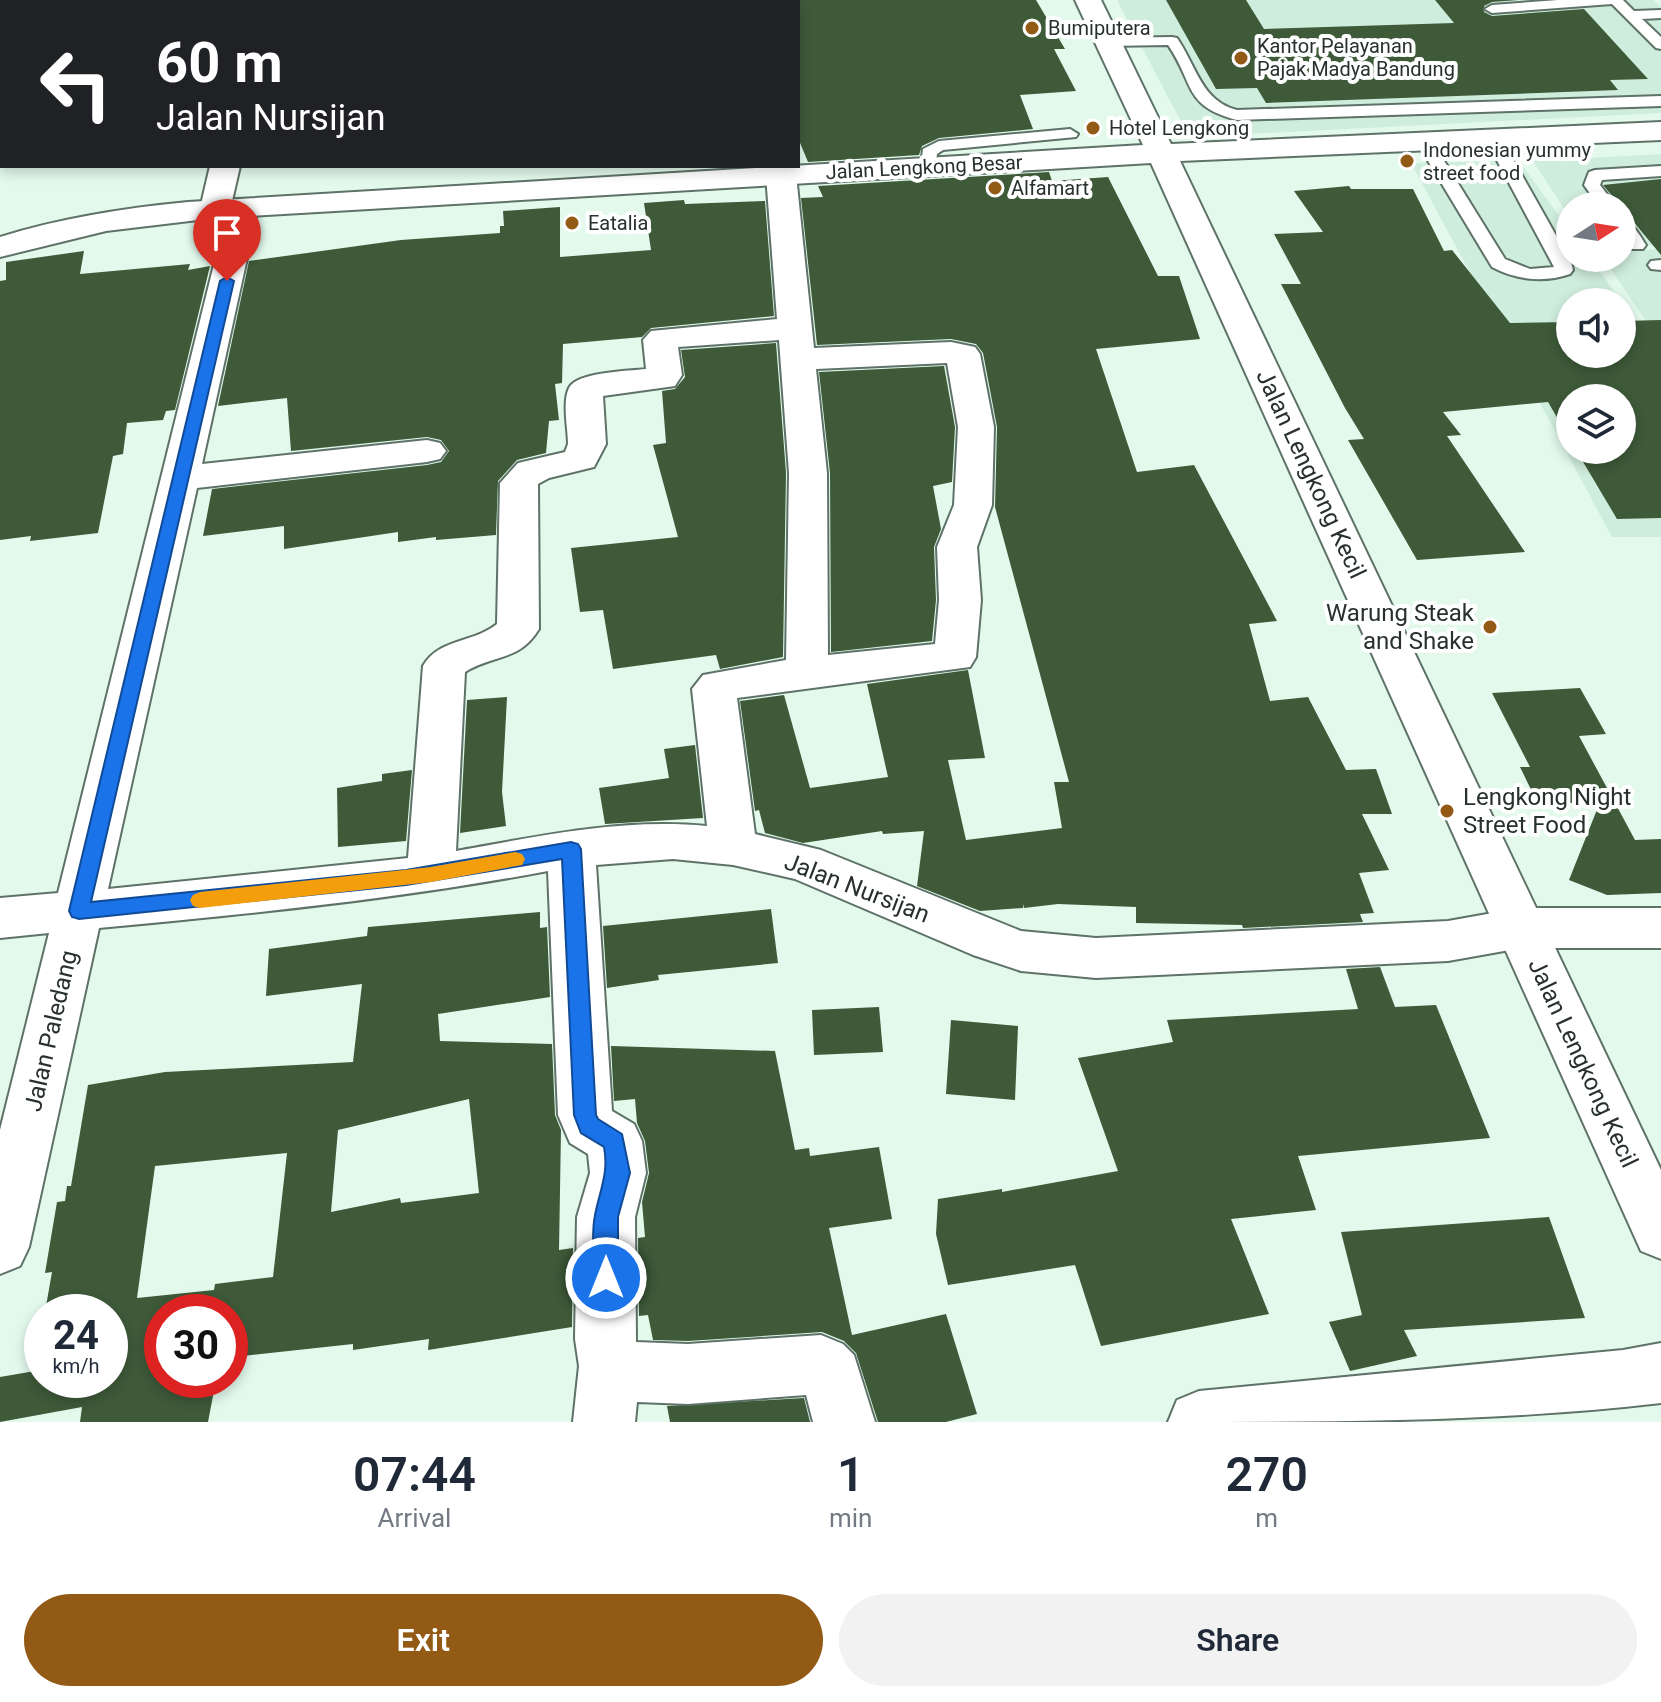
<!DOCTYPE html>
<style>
:root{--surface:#fff;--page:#f2f2f3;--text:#1f2937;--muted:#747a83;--accent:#935a16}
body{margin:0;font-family:Roboto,sans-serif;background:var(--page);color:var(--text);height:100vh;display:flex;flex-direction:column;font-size:30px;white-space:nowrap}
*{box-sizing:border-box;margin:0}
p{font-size:26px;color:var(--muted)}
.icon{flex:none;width:44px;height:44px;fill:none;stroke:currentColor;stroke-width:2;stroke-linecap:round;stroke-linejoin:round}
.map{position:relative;height:1422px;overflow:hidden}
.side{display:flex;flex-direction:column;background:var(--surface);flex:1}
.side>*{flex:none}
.banner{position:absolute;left:0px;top:0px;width:800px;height:168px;box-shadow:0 4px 12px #0003;background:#202124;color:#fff;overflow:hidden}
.needle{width:52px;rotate:78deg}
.buttons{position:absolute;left:1556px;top:192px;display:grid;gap:16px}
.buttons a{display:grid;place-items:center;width:80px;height:80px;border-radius:50%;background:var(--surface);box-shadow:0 4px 12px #0003;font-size:40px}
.speed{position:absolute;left:24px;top:1294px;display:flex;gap:16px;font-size:40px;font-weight:700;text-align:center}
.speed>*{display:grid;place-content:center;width:104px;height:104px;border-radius:50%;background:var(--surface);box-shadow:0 4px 12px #0003;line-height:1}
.speed small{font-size:20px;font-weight:400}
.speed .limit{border:12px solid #d22;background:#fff;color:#111}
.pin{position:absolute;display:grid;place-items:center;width:68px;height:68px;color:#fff;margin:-82px -34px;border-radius:50% 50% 50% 0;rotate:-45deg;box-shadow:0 0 8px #0007}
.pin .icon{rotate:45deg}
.me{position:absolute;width:88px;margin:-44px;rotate:0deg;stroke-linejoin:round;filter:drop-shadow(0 0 6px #0008)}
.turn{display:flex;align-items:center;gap:28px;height:168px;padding:0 24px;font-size:36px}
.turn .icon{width:104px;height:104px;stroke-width:2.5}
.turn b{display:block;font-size:56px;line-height:68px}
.eta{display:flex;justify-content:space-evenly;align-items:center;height:136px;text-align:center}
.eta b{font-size:48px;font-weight:600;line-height:56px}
.primary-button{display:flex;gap:16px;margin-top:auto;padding:16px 24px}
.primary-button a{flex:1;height:92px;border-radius:48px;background:var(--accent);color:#fff;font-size:32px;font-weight:600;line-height:92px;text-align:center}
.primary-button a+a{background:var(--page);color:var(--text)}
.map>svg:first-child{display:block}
.built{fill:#cfeddc;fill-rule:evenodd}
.building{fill:#3e5a39;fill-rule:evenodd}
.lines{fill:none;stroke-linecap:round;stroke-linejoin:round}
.lane-casing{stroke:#5e7267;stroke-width:4}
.street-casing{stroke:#5e7267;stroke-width:4}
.secondary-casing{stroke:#5e7267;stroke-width:4}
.lane{fill:#fff;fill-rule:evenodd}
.street{fill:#fff;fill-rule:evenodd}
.secondary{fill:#fff;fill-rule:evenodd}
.route{fill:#1a73e8;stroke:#114b97;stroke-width:2}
.slow{fill:#f59e0b}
.poi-dot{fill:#935a16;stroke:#fff;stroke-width:3}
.labels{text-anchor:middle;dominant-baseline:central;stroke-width:8;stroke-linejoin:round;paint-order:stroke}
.far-poi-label{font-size:20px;fill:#28312c;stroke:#fff;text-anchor:start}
.far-street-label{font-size:20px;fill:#28312c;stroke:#fff}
.street-label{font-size:24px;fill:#28312c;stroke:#fff}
.poi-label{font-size:24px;fill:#28312c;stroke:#fff;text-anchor:end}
</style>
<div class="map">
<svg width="1661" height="1422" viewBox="0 0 1661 1422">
<rect width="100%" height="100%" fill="#e2f9ec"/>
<path class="built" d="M1117,0H1654L1661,7V113L1189,137Z
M1661,154V245L1622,246V206H1570V218L1533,161Z
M1519,161L1570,231V258H1590L1661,355V537H1612L1411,163ZM1570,302H1622V354H1570ZM1570,398H1622V450H1570Z
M1661,249V343L1603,258H1622V251Z"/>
<path class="building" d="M798,0H1036L1065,49H1054L1076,91L1020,95L1033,129L939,138L922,146L919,155L808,162L798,138Z
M1166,0H1246L1264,29L1454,23L1435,0H1518L1492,2L1484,6V12L1492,16L1584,9L1648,79L1610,80L1618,90L1266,103L1257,88L1216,89Z
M1049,172L1052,181L1108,177L1158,276H1179L1200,339L1096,349L1137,472L1194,465L1277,621L1249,624L1270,701L1308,697L1346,770L1376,769L1392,814H1362L1389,870L1359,873L1374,913L1360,914L1363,922L1243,928L1242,925L1136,923V907L1058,904L1024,908L1023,904V908L980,911L917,886L924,831L883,834L882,831L803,843L765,833L759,810L755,811L740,701L784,695L810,788L888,777L867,684L968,670L985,758L948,760L966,840L1062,828L1054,782H1069L995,507L997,427L983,353L976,344L951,339L817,345L801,198L823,197L818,186Z
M1661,179V255L1603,185Z
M1349,186L1351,189H1413L1444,251L1452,250L1510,323L1570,322V354H1622V321L1661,320V518L1617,519L1576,450H1622V398H1570V440L1548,402L1443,412L1461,435L1447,436L1525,552L1417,560L1348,440L1364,439L1345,408L1281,284H1301L1274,234L1323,232L1294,191Z
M684,200L685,204L765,201L774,316L651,328L642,337L563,344L562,383L555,384L559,420L549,421L546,453L517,460L498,481L496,535L436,540V537L398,542V532L284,549V526L203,536L212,489L427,465L441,462L449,451L441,440L427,437L291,451L287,398L218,406L249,261L401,240L500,233V226H504L503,211L560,207V257L651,250L644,203Z
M84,251L80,274L190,264L188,270L210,266L175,410L166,411L163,420L127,423L123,454L113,456L98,533L30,541L31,536L0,540V281L6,280V262Z
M776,343L786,473L783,657L720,669L716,655L613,669L603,610L580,612L571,548L678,537L653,445L666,443L662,391L675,389L685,377L681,350Z
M944,366L955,427L952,482L933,486L941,529L934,547L936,600L932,641L831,652L830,473L819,372Z
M1580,688L1606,734L1579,736L1635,840L1661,839V893L1607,895L1569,880L1600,802L1538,804L1520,767H1530L1492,693Z
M507,697L502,792L506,826L460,833L467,700Z
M695,745L703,818L605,824L599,788L669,778L664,749Z
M412,770L406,841L338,847L337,788L382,781V774Z
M771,909L778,963L658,975L659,980L607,988L603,926Z
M540,912V928L547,927L550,997L438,1014L440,1041L552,1044L555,1115L561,1130L559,1250L573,1248L572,1327L428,1350L429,1339L353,1350V1344L242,1356V1363L230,1366V1312H162V1380H216L208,1422H80L82,1407L0,1422V1377L35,1371L42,1330V1380H110V1312H45L52,1272L45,1273L57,1202L65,1201L67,1186H71L88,1085L165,1072L353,1062L362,984L266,996L269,949L367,936L368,927ZM469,1099L479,1193L401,1203L400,1198L331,1212L338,1130ZM287,1153L273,1277L215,1284L214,1290L137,1298L155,1166Z
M1380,967L1395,1007L1436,1005L1490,1138L1298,1156L1316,1210L1231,1219L1269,1314L1101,1346L1075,1265L948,1285L936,1234L938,1199L1002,1189V1192L1118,1171L1078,1058L1173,1042L1167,1020L1358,1009L1346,969Z
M879,1007L883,1052L814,1055L812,1010Z
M951,1020L1018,1026L1015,1100L946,1094Z
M611,1046L775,1051L795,1150L809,1148L810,1156L879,1147L892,1219L829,1228L852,1335L946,1314L977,1414L946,1422H878L856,1353L844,1341L822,1332L688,1341L653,1340L648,1315L639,1316L638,1238L645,1237L642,1202L649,1173L645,1141L637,1123L635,1099L614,1101Z
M1549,1217L1585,1318L1404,1330L1417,1356L1350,1371L1329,1322L1362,1315L1341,1232Z
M804,1398L810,1422H670L667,1406Z"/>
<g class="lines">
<g class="lane-casing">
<path id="lane" d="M1558,0H1623L1634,11L1661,10V18L1642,19L1661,37V49L1656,48L1612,4L1492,13L1485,9L1492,5Z
M1172,37L1177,38C1196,65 1201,101 1237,110L1661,96V106L1237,120C1183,106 1195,84 1168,45L1108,46L1101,42L1108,38Z
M1070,129L1078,134L1076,137L943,150L937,154L935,169L929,171L921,166L923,149L939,141Z
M1493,133L1501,138L1571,262L1573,270L1570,274C1544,283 1516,280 1492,267L1416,141L1424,136L1430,138L1505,259L1530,269L1554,267L1485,138Z
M1661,166V176L1602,180L1600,185L1616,206H1599L1584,185L1589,172L1595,170Z
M1622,220C1633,222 1640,236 1646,245L1643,249H1631L1622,237Z
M1661,260V270L1651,269L1648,265L1651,261Z"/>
</g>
<g class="street-casing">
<path id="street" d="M257,0H283V2H257Z
M477,0H503V2H477Z
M210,166H240L232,201L243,199L254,201L258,208L202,464L427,440L440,443L446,451L440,459L427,462L197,488L108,889L408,858L423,666C439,638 474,643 497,624L500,483L518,463L565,452L568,444C568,429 562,402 569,388C576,372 629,371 646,369L643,340L651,331L777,319L766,175L770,169L781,166L792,169L796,175L814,348L951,342L975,347L980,354L994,427L992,505L977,547L981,600L976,657L970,667L737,698L755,834L821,850L1021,931L1096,938L1448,921L1521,908H1661V948H1521L1448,961L1096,978L1021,971L973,955L795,879L733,865L673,859L596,865L612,1111L634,1124L642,1141L646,1173L635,1217L636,1342L688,1344L821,1335L843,1344L854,1355L875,1422H813L806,1395L688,1404L637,1402L635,1422H573L579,1366L575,1339L577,1217L590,1173L588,1154L570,1143L558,1115L548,871C399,899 250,914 99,928L29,1247L20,1266L0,1274V1130L49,933L0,938V898L58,893L226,216L215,218L204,216L200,209ZM779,340L789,473L786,660L703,675L692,689L707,826C623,818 539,836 456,851L465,672C493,654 519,662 539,629L538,484L549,478L594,467L606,444L603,396L675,386L682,375L678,347ZM947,363L958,427L954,505L937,547L939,600L935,644L828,655L827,473L816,369Z
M1661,1343V1403C1499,1422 1331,1422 1168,1422L1177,1400L1199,1391L1623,1350Z"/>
</g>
<g class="secondary-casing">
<path id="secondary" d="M1075,0H1101L1171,144L1661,122V140L1180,161L1661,1170V1259L1641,1251L1151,163L215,218L106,231L0,257V237C61,218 124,208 188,202L1143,145Z"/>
</g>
<use href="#lane" class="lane"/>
<use href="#street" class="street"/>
<use href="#secondary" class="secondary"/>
</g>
<path class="route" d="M227,277L234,281L91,902L406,870L571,842L578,844L581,849L596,1115L598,1119L622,1134L630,1173L618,1217V1278L614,1286L606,1289L597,1286L594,1278C594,1258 591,1234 595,1215C600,1190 609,1172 604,1147L581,1133L574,1115L562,859L406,885L79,919L72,917L69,911L220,281Z"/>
<path class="slow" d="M515,852L522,854L525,859L522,865L431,882L200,908L193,906L190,900L193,895L200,892L431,867Z"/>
<g class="poi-dot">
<circle cx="1032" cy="28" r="8"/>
<circle cx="1241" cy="58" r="8"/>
<circle cx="1093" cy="128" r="8"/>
<circle cx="1407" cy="161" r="8"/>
<circle cx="995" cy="188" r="8"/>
<circle cx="572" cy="223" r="8"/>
<circle cx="1490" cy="627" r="8"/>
<circle cx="1447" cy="811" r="8"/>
</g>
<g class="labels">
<g class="far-poi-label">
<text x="1048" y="28">Bumiputera</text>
<text x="1257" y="46">Kantor Pelayanan<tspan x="1257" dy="23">Pajak Madya Bandung</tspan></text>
<text x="1109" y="128">Hotel Lengkong</text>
<text x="1423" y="150">Indonesian yummy<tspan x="1423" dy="23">street food</tspan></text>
<text x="1011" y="188">Alfamart</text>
<text x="588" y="223">Eatalia</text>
</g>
<g class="far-street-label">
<text transform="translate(924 167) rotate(-3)">Jalan Lengkong Besar</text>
</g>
<g class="street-label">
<text transform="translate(1311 474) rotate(65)">Jalan Lengkong Kecil</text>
<text transform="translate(857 888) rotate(21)">Jalan Nursijan</text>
<text transform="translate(51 1031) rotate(-77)">Jalan Paledang</text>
<text transform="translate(1583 1063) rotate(65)">Jalan Lengkong Kecil</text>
</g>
<g class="poi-label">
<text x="1474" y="613">Warung Steak<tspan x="1474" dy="28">and Shake</tspan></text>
<text x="1463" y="797" text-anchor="start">Lengkong Night<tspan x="1463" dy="28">Street Food</tspan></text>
</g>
</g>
</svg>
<div class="buttons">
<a><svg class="needle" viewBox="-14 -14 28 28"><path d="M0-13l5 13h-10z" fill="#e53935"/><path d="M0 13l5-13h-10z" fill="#747a83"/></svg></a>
<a><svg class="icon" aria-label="sound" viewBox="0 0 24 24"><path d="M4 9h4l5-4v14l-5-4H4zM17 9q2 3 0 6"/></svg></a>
<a><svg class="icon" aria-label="layers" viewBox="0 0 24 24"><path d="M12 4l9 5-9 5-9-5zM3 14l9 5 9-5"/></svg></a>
</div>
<div class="speed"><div>24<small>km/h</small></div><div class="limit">30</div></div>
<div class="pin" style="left:227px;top:281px;background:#d93025"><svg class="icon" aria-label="arrive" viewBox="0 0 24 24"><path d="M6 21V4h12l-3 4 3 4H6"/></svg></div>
<svg class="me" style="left:606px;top:1278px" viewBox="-20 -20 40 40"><circle r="17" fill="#1a73e8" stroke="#fff" stroke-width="3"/><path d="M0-11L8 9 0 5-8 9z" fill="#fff"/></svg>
<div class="banner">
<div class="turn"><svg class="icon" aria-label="left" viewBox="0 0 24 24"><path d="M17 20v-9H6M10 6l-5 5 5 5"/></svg><div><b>60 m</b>Jalan Nursijan</div></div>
</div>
</div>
<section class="side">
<div class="eta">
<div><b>07:44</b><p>Arrival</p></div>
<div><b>1</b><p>min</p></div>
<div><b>270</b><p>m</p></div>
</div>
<div class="primary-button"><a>Exit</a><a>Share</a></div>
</section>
